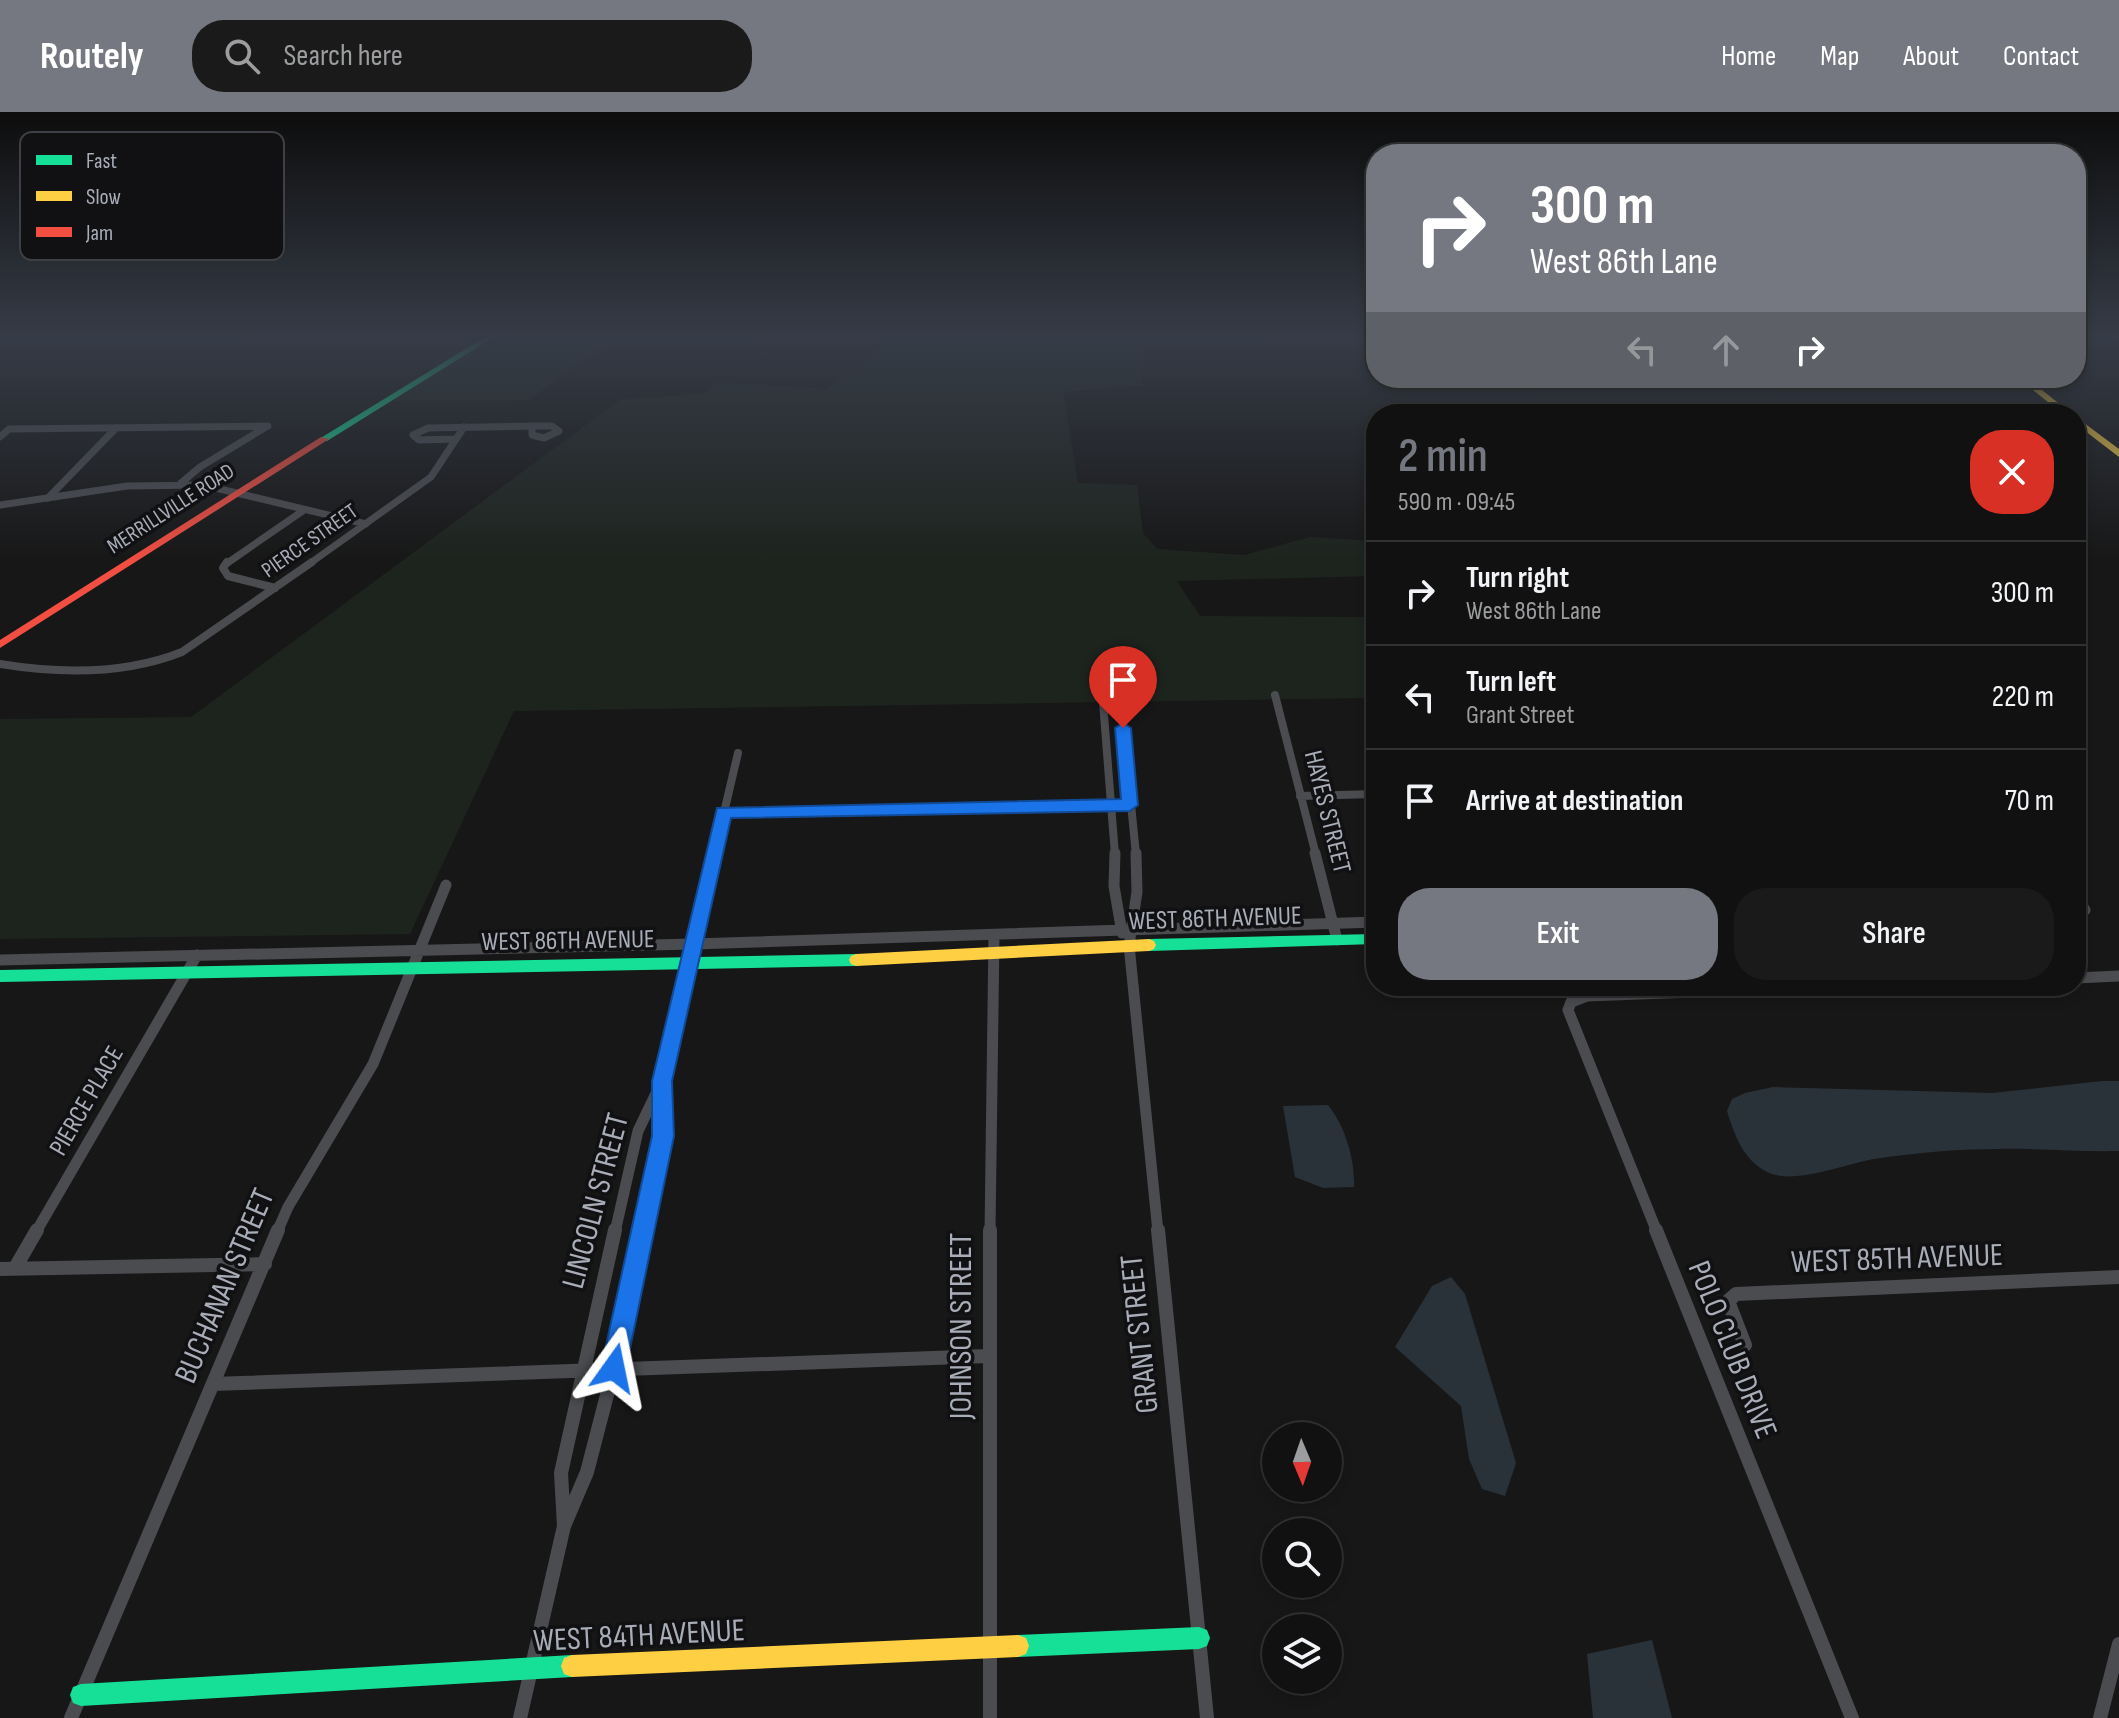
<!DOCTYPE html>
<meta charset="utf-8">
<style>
:root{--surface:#111;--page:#1a1a1a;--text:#f1f3f6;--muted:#9c9d9f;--line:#303131;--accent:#757880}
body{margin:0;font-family:"Sofia Sans Condensed",sans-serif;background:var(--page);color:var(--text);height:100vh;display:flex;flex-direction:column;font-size:30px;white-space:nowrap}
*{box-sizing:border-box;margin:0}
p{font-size:26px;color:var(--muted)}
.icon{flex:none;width:44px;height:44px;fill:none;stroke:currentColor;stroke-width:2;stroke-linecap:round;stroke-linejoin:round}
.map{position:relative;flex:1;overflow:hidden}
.panel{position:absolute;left:1366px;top:292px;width:720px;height:592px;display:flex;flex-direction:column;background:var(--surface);border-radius:32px;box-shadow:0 4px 12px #0003,0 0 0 2px var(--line)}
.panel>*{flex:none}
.banner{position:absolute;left:1366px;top:32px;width:720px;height:244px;border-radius:32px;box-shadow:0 4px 12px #0003,0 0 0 2px var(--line);background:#757880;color:#fff;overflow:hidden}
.needle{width:52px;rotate:178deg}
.tools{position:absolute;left:1262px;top:1310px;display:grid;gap:16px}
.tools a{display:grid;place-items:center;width:80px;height:80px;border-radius:50%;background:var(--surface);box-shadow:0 4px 12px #0003,0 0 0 2px var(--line);font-size:40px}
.pin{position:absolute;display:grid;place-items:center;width:68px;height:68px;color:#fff;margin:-82px -34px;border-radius:50% 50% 50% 0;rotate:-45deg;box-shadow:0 0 8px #0007}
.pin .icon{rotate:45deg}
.me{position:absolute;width:88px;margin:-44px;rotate:12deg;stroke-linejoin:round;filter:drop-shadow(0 0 6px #0008)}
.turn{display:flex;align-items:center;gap:28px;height:168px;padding:0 32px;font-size:36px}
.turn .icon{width:104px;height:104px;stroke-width:2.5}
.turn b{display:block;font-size:56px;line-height:68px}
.lanes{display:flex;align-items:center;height:76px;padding:0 32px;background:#0003;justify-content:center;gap:40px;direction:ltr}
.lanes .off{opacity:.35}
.round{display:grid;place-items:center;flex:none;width:84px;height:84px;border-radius:32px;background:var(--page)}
.headline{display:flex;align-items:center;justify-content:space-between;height:136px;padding:0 32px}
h1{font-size:48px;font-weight:600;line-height:60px;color:var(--accent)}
.cta{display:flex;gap:16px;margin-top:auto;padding:16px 32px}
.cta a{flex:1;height:92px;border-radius:32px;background:var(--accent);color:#fff;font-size:32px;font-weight:600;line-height:92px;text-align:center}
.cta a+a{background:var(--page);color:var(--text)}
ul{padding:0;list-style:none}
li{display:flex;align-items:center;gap:24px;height:104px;padding:0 32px;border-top:2px solid var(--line)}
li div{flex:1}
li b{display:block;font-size:30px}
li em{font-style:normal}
header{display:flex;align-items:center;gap:48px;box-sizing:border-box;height:112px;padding:0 40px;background:var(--accent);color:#fff}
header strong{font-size:38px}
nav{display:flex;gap:44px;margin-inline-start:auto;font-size:28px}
.search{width:560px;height:72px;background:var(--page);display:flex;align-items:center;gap:20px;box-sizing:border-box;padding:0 28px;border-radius:32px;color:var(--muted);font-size:30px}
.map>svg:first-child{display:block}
.green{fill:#1d241e}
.water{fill:#2a3239}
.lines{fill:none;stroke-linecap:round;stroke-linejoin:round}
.street-far3{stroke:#4b4c50;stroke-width:7}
.street-far2{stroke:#4b4c50;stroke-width:8}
.street-far1{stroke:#4b4c50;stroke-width:11}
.street{stroke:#4b4c50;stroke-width:14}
.fast{fill:#16e098;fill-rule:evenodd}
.slow{fill:#ffcf43;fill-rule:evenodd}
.jam{fill:#f24e42;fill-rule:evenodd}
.route{fill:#1a73e8;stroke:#114b97;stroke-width:2}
.labels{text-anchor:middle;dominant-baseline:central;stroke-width:7;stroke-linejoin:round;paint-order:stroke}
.far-street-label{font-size:22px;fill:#a8adb8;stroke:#111113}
.street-label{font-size:26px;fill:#a8adb8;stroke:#111113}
.near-street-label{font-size:32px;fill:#a8adb8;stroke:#111113}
.key{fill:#111113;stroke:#3e4045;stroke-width:2}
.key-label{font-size:22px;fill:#a8adb8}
</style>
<header>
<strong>Routely</strong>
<div class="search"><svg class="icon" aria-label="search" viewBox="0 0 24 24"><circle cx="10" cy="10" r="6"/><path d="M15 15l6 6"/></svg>Search here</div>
<nav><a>Home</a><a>Map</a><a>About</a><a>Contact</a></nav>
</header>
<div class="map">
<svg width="2119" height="1606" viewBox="0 0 2119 1606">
<rect width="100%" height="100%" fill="#171717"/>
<path class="green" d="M491,225H616L529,288L386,289Z
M895,225H1143L1142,274L1063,280L1078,371L1137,373L1143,421L1157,437L1244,443L1310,425L1376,429V464L1177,469L1200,504L1376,505V586L514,599L410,822L0,827V607L191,605L621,287L704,282L717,270L827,277Z"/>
<path class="water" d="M2102,969H2119V1039C2078,1040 2037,1036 1996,1037C1956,1037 1914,1041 1874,1047C1846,1052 1798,1071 1772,1062C1745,1052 1735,1025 1727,999L1732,987L1745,981L1773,975L1992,981Z
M1328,993C1345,1014 1355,1047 1354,1075L1323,1076L1295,1065L1283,994Z
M1451,1165L1465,1182L1516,1351L1505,1384L1482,1377L1469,1347L1461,1294L1395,1235L1432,1174Z
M1652,1528L1672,1606H1593L1587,1542Z"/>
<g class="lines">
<path class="street-far3" d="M532,314H552L559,319L544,326L532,323Z
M0,325L9,317L268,314
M456,327L419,328L413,323L428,316L532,314
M181,371L200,355L266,315
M48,386L116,316
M0,393L127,374L203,373L366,412
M226,452L304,398
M309,452L431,365L464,315"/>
<path class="street-far2" d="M227,450L223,456L228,464L275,476
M0,552C61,562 124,563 182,540L312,450
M1275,583L1316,743
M1103,590L1115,743
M1121,590L1136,743
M1300,684L1376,682
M723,700L1130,693
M714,743L738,641"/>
<path class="street-far1" d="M1115,741L1114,774L1122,821
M1136,741L1137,780L1129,833L1158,1120
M1315,741L1337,828
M2076,784L2085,798
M0,848L694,832L1376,810
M2076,866L2119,864
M36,1120L197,843
M277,1120L288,1095L373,952L446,773
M615,1120L638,1019L662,969L715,741
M643,1120L663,1024L662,971
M990,1120L994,823
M1657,1120L1568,898L1571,890L1587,884L1854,874"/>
<path class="street" d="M990,1118V1606
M1158,1118L1207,1606
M1656,1118L1852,1606
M15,1156L37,1118
M0,1157L265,1152
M1745,1233L1728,1189L1736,1182L2119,1165
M213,1272L988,1244
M564,1414L561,1361L615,1118
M71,1606L278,1118
M520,1606L564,1414L587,1360L614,1256L643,1118
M2100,1606L2119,1532"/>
<path class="fast" d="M485,225H494L327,329L319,327Z
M1376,822V832L1149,839L1144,837L1142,833L1144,829L1149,827Z
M856,842L861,844L863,848L861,852L856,854L0,870V858Z
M1199,1515L1207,1518L1210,1526L1207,1534L1199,1537L1018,1545L1010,1542L1007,1534L1010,1526L1018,1523Z
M572,1543L580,1546L583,1554L580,1562L572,1565L81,1594L73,1591L70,1583L73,1575L81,1572Z"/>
<path class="slow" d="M2018,266H2027L2072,302H2063Z
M2076,305L2119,337V345L2076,312Z
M1149,827L1154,829L1156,833L1154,837L1149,839L856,854L851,852L849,848L851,844L856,842Z
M1018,1523L1026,1526L1029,1534L1026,1542L1018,1545L572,1565L564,1562L561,1554L564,1546L572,1543Z"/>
<path class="jam" d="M321,325L329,327L0,536V528Z"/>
</g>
<linearGradient id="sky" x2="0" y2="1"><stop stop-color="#0d0d0d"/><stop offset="0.5" stop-color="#363c47"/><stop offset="1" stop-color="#363c47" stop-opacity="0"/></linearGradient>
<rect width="2119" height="450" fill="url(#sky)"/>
<path class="route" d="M1123,611L1131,616L1138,693L1130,699L731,706L672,969L674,1024L626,1256L622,1265L614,1268L605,1265L601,1256L652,1024V969L717,696L1121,687L1115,616Z"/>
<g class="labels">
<g class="far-street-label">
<text transform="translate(171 397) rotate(-33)">MERRILLVILLE ROAD</text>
<text transform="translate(310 429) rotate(-35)">PIERCE STREET</text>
</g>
<g class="street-label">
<text transform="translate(1327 700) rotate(76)">HAYES STREET</text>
<text transform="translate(1215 807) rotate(-2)">WEST 86TH AVENUE</text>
<text transform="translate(568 829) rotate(-1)">WEST 86TH AVENUE</text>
<text transform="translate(87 989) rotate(-60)">PIERCE PLACE</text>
</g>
<g class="near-street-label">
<text transform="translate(596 1089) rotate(-75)">LINCOLN STREET</text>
<text transform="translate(1897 1147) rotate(-2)">WEST 85TH AVENUE</text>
<text transform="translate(225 1174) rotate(-67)">BUCHANAN STREET</text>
<text transform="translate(961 1214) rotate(-90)">JOHNSON STREET</text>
<text transform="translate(1140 1222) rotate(-96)">GRANT STREET</text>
<text transform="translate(1732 1238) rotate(68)">POLO CLUB DRIVE</text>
<text transform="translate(639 1524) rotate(-3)">WEST 84TH AVENUE</text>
</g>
</g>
<rect x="20" y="20" width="264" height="128" rx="12" class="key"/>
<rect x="36" y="43" width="36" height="10" fill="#16e098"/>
<rect x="36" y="79" width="36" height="10" fill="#ffcf43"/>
<rect x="36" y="115" width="36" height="10" fill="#f24e42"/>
<g class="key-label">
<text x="86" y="56">Fast</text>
<text x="86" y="92">Slow</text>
<text x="86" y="128">Jam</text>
</g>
</svg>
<div class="tools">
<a><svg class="needle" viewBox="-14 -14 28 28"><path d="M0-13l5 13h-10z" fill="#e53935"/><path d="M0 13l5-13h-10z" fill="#9c9d9f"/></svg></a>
<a><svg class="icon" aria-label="search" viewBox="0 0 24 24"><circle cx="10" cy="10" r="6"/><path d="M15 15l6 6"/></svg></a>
<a><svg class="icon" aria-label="layers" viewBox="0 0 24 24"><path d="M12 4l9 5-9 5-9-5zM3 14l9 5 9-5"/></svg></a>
</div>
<div class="pin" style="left:1123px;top:616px;background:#d93025"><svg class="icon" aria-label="arrive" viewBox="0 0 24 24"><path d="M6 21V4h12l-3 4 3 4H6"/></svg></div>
<svg class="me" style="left:614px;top:1256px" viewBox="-20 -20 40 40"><path d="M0-17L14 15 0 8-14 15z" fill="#1a73e8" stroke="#fff" stroke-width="4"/></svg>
<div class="banner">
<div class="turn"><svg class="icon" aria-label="right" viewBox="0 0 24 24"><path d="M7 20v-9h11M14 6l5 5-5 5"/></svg><div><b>300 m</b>West 86th Lane</div></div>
<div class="lanes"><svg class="icon off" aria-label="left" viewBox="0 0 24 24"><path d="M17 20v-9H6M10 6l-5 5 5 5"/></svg><svg class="icon off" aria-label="ahead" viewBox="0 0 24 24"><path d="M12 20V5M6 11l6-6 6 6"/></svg><svg class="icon" aria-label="right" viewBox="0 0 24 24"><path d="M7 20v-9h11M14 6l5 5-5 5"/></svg></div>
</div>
<section class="panel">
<div class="headline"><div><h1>2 min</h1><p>590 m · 09:45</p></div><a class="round" style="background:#d93025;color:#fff"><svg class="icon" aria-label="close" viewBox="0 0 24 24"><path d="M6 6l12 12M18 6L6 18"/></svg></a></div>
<ul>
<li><svg class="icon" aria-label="right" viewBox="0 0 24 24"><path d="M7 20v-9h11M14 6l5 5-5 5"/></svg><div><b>Turn right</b><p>West 86th Lane</p></div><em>300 m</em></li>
<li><svg class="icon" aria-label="left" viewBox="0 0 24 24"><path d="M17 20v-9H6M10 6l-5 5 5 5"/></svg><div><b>Turn left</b><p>Grant Street</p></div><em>220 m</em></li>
<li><svg class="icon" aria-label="arrive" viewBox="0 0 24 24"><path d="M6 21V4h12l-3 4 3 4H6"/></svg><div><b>Arrive at destination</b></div><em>70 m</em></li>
</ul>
<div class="cta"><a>Exit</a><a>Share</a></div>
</section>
</div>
